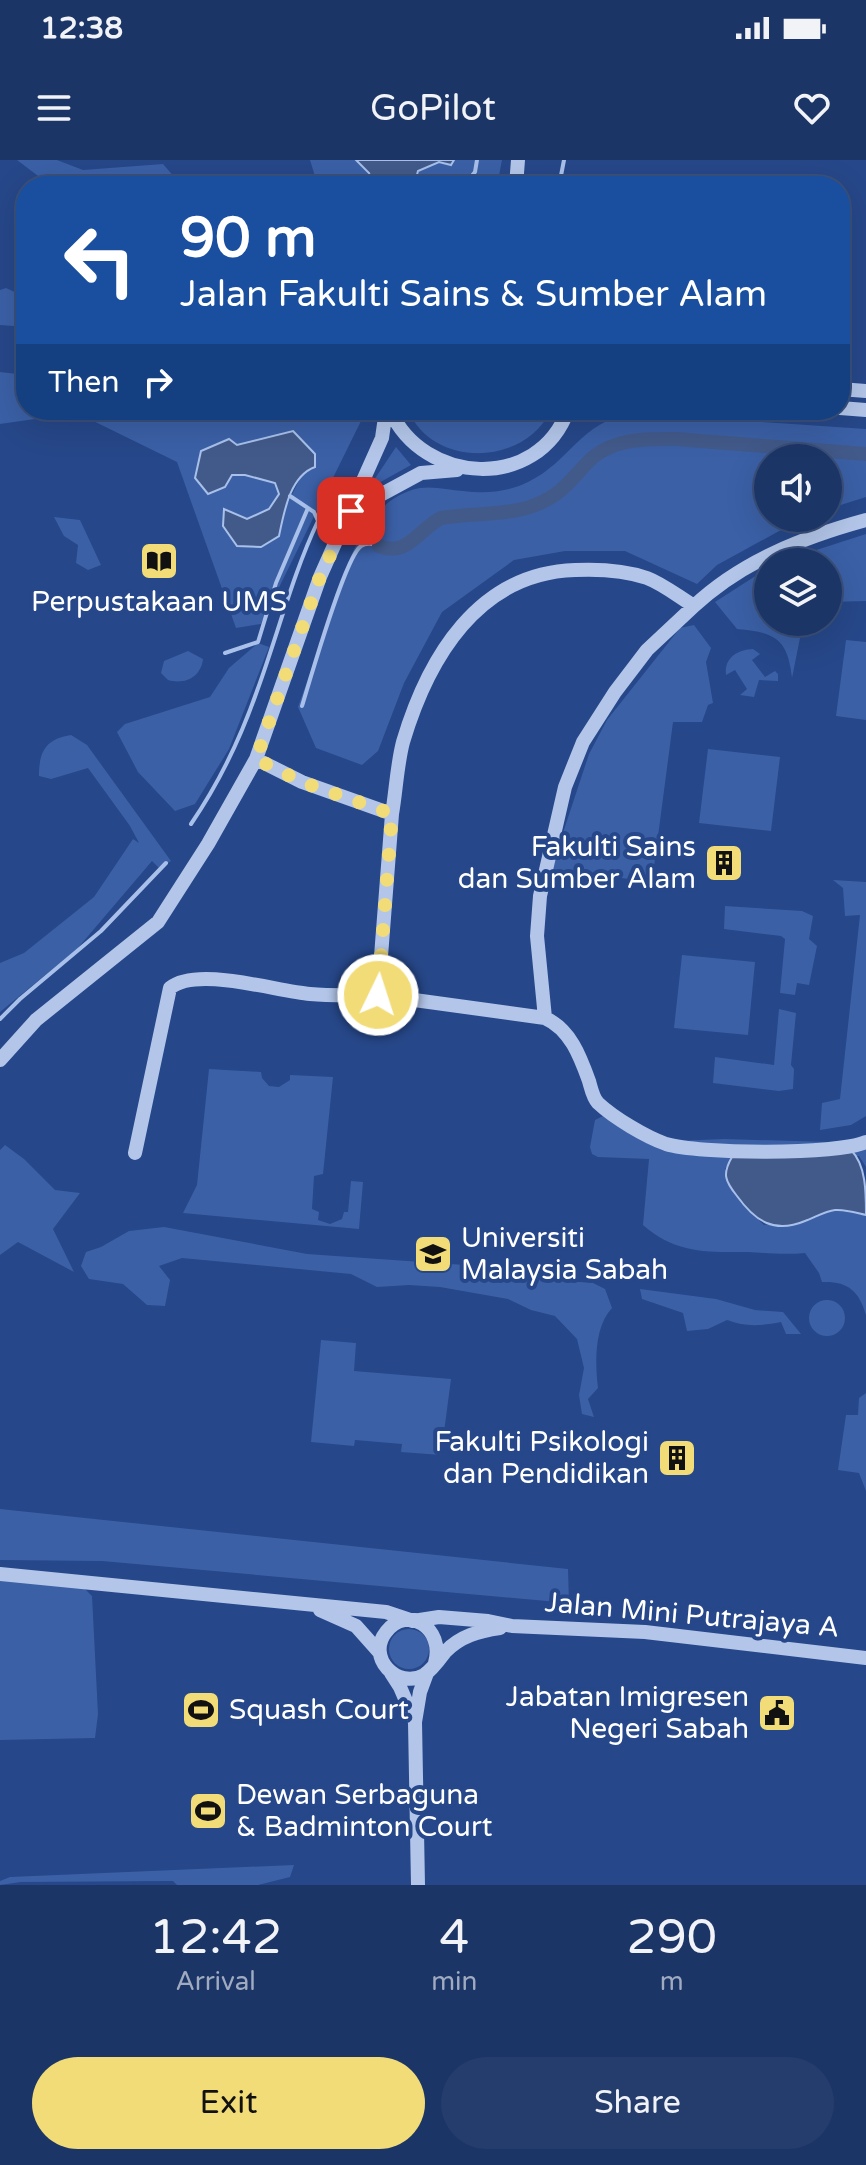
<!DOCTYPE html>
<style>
:root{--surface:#1c3567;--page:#253d6d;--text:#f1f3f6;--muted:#a0abc0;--line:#3a507b;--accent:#f2dc78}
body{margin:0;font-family:"Varela Round",sans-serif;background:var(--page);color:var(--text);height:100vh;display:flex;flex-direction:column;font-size:30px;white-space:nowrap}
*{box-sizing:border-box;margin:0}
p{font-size:26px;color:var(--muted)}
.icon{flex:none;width:44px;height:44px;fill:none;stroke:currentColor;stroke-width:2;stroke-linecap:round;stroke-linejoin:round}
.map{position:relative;height:1725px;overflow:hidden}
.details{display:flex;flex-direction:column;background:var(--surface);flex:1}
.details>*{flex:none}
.banner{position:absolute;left:16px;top:16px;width:834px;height:244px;border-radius:32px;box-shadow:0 8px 32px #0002,0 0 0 2px var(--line);background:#1a4fa0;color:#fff;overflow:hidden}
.tools{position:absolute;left:754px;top:284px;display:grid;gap:16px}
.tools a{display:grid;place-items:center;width:88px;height:88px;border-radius:50%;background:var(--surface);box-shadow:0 8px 32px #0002,0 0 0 2px var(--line);font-size:40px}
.pin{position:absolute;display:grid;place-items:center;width:68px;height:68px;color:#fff;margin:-34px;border-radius:16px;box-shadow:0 4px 12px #0006}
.me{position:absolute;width:88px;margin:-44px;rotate:4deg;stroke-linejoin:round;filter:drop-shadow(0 0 6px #0008)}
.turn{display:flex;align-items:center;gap:28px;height:168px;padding:0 32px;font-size:36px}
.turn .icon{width:104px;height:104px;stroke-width:2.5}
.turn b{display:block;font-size:56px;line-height:68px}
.then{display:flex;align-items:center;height:76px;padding:0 32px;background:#0003;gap:16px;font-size:30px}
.eta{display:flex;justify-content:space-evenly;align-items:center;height:136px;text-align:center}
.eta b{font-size:48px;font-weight:600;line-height:56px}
.cta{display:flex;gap:16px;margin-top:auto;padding:16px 32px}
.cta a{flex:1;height:92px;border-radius:48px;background:var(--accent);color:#111;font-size:32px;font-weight:600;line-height:92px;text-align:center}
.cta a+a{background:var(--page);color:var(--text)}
.status{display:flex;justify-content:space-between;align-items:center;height:56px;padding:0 40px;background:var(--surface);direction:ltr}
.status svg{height:22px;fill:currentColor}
header{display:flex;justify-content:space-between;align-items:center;height:104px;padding:0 32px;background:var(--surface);font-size:36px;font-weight:600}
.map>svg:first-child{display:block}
.green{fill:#3b60a6;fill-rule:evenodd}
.water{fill:#425a8a;stroke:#a8c0ea;stroke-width:2}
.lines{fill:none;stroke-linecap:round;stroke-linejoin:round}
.stream{stroke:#a8c0ea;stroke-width:4}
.canal{stroke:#425a8a;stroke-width:14}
.minor{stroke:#b3c6e9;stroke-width:14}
.route{stroke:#f2dc78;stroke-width:14;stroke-dasharray:0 25.2}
.labels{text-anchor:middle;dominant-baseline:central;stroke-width:8;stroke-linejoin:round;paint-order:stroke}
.poi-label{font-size:28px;fill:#fff;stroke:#264789;text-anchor:end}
.street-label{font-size:28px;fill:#fff;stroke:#264789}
</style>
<div class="status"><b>12:38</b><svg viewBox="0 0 49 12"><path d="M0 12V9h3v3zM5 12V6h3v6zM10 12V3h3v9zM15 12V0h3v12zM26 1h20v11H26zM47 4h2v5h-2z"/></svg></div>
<header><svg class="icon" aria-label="menu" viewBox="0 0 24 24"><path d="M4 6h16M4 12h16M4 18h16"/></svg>GoPilot<svg class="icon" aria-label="heart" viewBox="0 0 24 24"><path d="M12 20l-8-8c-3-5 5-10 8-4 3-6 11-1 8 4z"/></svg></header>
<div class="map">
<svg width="866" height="1725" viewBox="0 0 866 1725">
<rect width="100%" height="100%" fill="#264789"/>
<path class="green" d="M17,0H57L83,10L163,4L182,26H73L46,22Z
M310,0H356L369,13L374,26H318Z
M454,0H502L497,26H414L418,11L439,2L451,5Z
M6,128L26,137V167L0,165V130Z
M0,212L26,215V250H354L361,261L261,464L236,468L177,302L77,253L0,264ZM268,277L303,312L284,351L279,376L225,350L247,359L269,349L279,334L275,322L245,315H232L237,285Z
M408,250H551C525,306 433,309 408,250Z
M632,253L866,269V337L828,349V298H768V358H803L717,405L697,424L625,391H565L514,400L442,452L404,523L378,591L362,605L316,588L298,547C308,519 318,490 328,461C344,414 362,339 420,328C435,326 449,330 463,331C485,334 508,332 528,322C571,301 580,262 632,253Z
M396,287L411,305L368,329Z
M54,357L80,360L101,405L88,410L76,403L78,385L64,376Z
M866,374V441L828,442V402H779Z
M768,408V462H812L811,468H802L792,518C788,479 775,472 737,469L715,442Z
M694,465L711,488L706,502L713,543L708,545L702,562H673L652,722L551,709L589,594L607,560L680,468Z
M846,480L866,482V560L836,556Z
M258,483L269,487L229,589L195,644L175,651L138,612L117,572L125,564L210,537L229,508Z
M753,489L760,494L752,500L765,517L775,511L778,514V521L759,520L754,537L740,535L747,529L735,510L726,515C724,497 738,490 753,489Z
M188,491L203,499C201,517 185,525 168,520L161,513L164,501Z
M71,575L87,585L171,701L160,709L152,701L77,789L0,852V803L24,793L94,737L133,679L139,683L130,666L88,608L51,619L39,616C39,591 46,579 71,575Z
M708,589L780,597L771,671L699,663Z
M833,720L866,722V956L851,965L820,970L822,943L840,939L860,755L845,756L843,728Z
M725,746L802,751L813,756L809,779L817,786L809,825L797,823L795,835L780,833L785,779L781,776L724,769Z
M682,795L755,802L748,875L674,868Z
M779,849L796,853L791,905L794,909L793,929L779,931L713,923L715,897L774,905Z
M209,909L261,912L262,918L269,926L279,927L290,920V915L333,917L323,1014L314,1016L312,1049L319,1052L318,1060L330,1064L342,1059L344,1052H348L351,1021L363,1022L359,1069L183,1053L197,1025Z
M609,953L674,981L724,979L829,982L866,979V1007L859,996L732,998L725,1009L741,1043L764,1065L834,1050L866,1055V1155C859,1130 847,1121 822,1122L819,1113L805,1093C785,1095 768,1093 748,1092C707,1092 676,1094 643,1065L649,999L598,997L592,994L590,987L595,960Z
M5,985L24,999L55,1030L80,1033L53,1069L74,1112L18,1082L0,1095V990Z
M164,1067L307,1094L508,1108L539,1119L593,1123L605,1129L612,1148C594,1167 595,1203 598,1228L588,1239L594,1257L582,1254L579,1235L584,1208L577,1179L555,1156L531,1150L508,1139L440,1127L409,1125L377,1127L351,1114L182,1098L159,1106L170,1120L165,1146L147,1145L123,1124L89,1119L81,1106L86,1092L101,1087L129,1071Z
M640,1129L716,1139L755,1150L783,1152L801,1174H786L781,1162C761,1166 745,1167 727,1160L708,1169L687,1171L683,1153L642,1139Z
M809 1158a18 18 0 1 1 36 0a18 18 0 1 1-36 0Z
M321,1180L356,1183L354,1211L451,1219L441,1295L401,1292L402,1284L355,1280L354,1286L311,1282Z
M866,1233V1331L859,1313L838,1310L846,1255H858L859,1238Z
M0,1349L568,1409L569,1443L102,1401L0,1400Z
M0,1420L83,1427L92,1436L98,1554L95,1578L0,1580Z
M389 1489a20 20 0 1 1 40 0a20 20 0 1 1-40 0Z
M294,1705L290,1717L258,1725H177L173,1721L21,1722L0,1725V1721L10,1717Z"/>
<path class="water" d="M356,0H454L451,5L439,2L418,11L414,26H374L369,13Z
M293,271L315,294V307C290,316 284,352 279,376L261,387L237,386L223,366L224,349L247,359L269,349L279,334L275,323L245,315H232L225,327L208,334L195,318L201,291L229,279L237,285Z
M851,990C866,1005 866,1032 866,1055C857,1053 845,1049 835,1050C825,1051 814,1058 805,1061C774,1074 755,1061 737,1036C725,1021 722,1014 732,997Z"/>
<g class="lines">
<path class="stream" d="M463,26L475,12L477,0
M559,26L564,0
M225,493L258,482L276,423L308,348
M302,546C310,520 345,397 361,386C367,382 373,384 379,386
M191,664C219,623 241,577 257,531C278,474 292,416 318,361L314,352L290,336
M0,859L20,839L101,771L166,703"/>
<path class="canal" d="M379,386C407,398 419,369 441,358C475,352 516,357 546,340C565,331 577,312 592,298C615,278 647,279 676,279L866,294"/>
<path class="minor" d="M516,26L518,0
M840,229L866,231
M840,248L866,250
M390,250C423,325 538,332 568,250
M351,351L421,313L457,310
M694,446L647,490L615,532L583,582L565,627L540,736L537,776L545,858C570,869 580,896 589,921C591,928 593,938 598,943C614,958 646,977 666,984C698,994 836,995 866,982
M256,599L302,622L392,654C396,631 397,605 403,582C428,498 478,413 575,410C598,409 624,410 647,418C663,424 679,437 694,446C742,401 804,377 866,360
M392,654L378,835L545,858
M0,900L36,860L158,762L208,684L256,599L320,417L382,278L386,250
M135,993L170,828C197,806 275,831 310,834C332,836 355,835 378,835
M0,1414L386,1452L413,1461L439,1457L488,1461L512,1466L645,1472L866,1498
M320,1450L356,1466L380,1493
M435,1503C445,1468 407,1444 386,1472C366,1497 397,1530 424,1515C432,1510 439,1500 445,1492C460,1476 479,1471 500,1468
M391,1513L400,1527L415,1562
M418,1725L415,1562L420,1532L427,1513"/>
</g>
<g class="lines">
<path class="route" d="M351,351L320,417L256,599L302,622L392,654L378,835"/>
</g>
<defs>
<g id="library-square" transform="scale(2)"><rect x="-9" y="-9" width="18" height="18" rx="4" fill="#f2dc78" stroke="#264789"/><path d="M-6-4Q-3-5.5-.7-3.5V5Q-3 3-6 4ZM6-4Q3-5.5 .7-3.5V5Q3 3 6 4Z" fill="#111"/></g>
<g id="building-square" transform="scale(2)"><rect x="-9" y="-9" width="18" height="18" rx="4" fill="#f2dc78" stroke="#264789"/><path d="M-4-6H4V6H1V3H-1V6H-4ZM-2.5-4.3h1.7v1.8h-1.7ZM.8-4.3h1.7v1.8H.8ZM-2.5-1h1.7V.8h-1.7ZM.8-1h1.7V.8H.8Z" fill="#111"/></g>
<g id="university-square" transform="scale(2)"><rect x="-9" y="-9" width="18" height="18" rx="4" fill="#f2dc78" stroke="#264789"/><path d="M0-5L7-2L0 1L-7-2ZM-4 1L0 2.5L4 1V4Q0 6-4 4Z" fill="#111"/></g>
<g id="stadium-square" transform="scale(2)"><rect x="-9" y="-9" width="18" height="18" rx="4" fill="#f2dc78" stroke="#264789"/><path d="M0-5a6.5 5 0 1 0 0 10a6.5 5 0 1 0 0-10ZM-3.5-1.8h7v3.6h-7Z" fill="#111"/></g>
<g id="civic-square" transform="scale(2)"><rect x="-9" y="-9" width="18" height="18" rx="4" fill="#f2dc78" stroke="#264789"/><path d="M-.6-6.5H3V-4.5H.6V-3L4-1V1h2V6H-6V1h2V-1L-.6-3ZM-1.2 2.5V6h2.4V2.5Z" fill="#111"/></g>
</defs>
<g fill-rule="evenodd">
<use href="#library-square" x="159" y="401"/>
<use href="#building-square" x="724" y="703"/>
<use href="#university-square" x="433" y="1094"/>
<use href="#building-square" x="677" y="1298"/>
<use href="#stadium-square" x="201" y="1550"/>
<use href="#civic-square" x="777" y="1553"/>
<use href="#stadium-square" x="208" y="1651"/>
</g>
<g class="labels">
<g class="poi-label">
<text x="159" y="442" text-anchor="middle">Perpustakaan UMS</text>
<text x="696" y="687">Fakulti Sains<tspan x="696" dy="32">dan Sumber Alam</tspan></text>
<text x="461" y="1078" text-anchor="start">Universiti<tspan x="461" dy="32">Malaysia Sabah</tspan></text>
<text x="649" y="1282">Fakulti Psikologi<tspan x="649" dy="32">dan Pendidikan</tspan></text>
<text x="749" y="1537">Jabatan Imigresen<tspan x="749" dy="32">Negeri Sabah</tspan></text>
<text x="229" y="1550" text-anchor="start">Squash Court</text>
<text x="236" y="1635" text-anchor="start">Dewan Serbaguna<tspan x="236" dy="32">&amp; Badminton Court</tspan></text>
</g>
<g class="street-label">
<text transform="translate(692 1455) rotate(5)">Jalan Mini Putrajaya A</text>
</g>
</g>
</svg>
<div class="tools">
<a><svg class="icon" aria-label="sound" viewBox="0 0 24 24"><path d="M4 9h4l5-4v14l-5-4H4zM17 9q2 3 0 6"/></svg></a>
<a><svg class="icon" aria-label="layers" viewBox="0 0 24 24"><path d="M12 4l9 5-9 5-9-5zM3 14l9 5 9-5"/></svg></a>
</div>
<div class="pin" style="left:351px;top:351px;background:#d93025"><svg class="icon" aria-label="arrive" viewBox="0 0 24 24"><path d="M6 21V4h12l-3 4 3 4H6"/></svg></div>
<svg class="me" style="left:378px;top:835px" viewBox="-20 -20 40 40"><circle r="17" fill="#f2dc78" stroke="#fff" stroke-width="3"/><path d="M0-11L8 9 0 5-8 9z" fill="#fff"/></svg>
<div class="banner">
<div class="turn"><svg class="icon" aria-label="left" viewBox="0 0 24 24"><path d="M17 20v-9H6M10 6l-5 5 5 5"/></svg><div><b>90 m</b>Jalan Fakulti Sains &amp; Sumber Alam</div></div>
<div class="then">Then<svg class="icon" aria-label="right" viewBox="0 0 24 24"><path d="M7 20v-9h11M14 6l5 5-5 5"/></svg></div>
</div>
</div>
<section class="details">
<div class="eta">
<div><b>12:42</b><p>Arrival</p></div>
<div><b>4</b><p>min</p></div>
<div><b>290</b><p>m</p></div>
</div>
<div class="cta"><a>Exit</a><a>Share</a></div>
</section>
